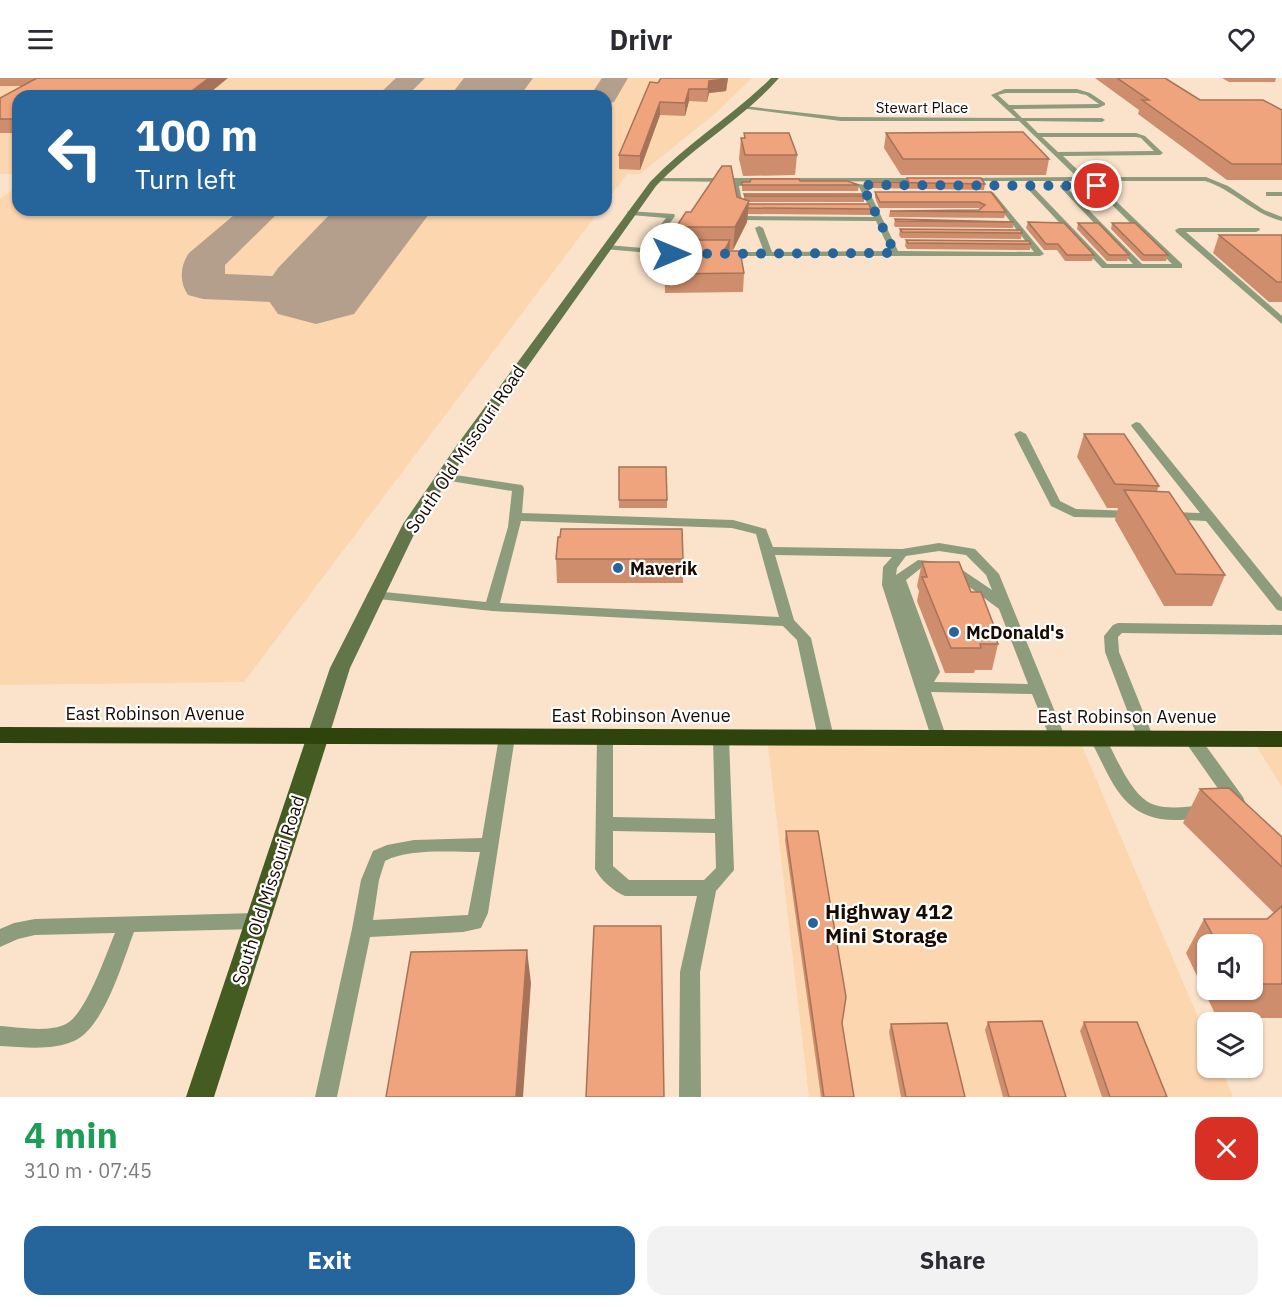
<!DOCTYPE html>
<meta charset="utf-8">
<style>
:root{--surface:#fff;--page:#f2f2f3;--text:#2b2b33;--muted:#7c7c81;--accent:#26659b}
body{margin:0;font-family:"IBM Plex Sans",sans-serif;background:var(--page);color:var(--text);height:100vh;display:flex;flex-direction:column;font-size:22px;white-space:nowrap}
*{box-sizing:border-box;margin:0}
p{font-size:20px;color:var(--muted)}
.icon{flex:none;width:33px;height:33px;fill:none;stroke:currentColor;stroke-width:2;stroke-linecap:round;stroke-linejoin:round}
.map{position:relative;height:1019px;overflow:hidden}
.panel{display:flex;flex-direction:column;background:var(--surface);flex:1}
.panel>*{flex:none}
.top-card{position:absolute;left:12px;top:12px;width:600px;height:126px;border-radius:18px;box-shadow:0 2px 4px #0004;background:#26659b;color:#fff;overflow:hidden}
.buttons{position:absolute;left:1197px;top:856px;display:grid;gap:12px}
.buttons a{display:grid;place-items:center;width:66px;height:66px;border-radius:12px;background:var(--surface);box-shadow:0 2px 4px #0004;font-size:30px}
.pin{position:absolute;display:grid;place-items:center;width:51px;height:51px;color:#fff;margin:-26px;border:3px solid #fff;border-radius:50%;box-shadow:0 2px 6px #0007}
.me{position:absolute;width:66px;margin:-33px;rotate:90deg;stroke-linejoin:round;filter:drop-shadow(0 0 4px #0008)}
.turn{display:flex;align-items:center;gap:21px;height:126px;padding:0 24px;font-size:27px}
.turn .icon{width:78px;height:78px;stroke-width:2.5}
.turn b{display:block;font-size:42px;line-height:51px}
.round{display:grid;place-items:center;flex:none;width:63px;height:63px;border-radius:18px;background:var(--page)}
.head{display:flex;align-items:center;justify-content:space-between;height:102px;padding:0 24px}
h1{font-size:36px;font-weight:700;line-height:45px;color:#1e9e55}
.primary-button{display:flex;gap:12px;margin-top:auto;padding:12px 24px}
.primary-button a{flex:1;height:69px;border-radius:18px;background:var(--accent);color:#fff;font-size:24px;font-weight:700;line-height:69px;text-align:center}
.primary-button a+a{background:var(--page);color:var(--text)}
header{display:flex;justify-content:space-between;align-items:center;height:78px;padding:0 24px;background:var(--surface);font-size:27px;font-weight:700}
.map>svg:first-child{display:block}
.built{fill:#fcd6ae}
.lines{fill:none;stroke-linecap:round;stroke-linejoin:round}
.taxiway{fill:#b49f8c;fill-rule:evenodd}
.runway{fill:#b49f8c;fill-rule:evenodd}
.lane{fill:#8d9c7d;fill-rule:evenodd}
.secondary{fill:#62764a;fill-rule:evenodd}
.primary{fill:#445c22;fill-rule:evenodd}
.highway{fill:#2f440c;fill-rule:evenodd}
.wall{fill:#ce8d6c;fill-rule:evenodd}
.shaded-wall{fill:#a77358}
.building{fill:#efa47d;stroke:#a77358;stroke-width:1.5}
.route{stroke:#26659b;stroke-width:10;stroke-dasharray:0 18}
.poi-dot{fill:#26659b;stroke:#fff;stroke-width:2}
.labels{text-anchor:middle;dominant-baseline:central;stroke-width:4.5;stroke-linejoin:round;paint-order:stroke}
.far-street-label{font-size:15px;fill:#1a0a00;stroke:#fff}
.street-label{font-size:18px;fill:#1a0a00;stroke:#fff}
.poi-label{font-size:18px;font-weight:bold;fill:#1a0a00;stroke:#fff;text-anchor:start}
.near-poi-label{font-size:21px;font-weight:bold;fill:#1a0a00;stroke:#fff;text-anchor:start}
</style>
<header><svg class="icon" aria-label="menu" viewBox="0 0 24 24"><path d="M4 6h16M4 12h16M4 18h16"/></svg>Drivr<svg class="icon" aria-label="heart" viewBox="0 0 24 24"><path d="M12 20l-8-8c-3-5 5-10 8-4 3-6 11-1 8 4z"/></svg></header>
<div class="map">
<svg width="1282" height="1019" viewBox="0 0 1282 1019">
<rect width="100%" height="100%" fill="#fbe3cb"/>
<path class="built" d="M6,0H752L716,35L640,96H627L606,124V18H18V96H0V3Z
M18,108V132H600L244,604L0,607V121Z
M767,660L1079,661L1207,960L1208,990H1221L1233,1019H809Z
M1252,661H1282V709Z"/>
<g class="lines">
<path class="taxiway" d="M396,0H425L407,18H377Z
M602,0H628L614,24L606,26V18H590Z
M240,132H281L225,187V196L316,200L331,204L338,213L331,222L316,226L203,221L188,217C179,204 180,188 189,175Z"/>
<path class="runway" d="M464,0H533L520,18H450Z
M334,132H432L354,236L316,246L278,236L262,213L278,190Z"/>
<path class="lane" d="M1005,11H1077L1090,15L1105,25V27L1098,30L1013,31L1022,40H1102L1105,42L1102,44L1026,43L1038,55H1136L1145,58L1163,75L1160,77L1063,78L1085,99H1206L1228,108L1264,132L1282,139V143C1253,136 1234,112 1205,103H962L964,100L1077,99L1019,43H841L740,30L743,28L841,39L1016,40L991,17ZM1006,15H1077L1086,17L1099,26L1009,27L998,17ZM1042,59H1136L1141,60L1154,73L1058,74Z
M656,100H924L926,103L748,104L749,107L739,108L745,138L874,139L859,109L846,107L850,105L866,107L898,173L1034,174L989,116L993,114L1044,176L1040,178H719V174H764L755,150L759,148L763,150L772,174L890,173L876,143L742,142L738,140L732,106L734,104L654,103Z
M1083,106L1099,107L1182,186V190H1102L1025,108L1031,107L1107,186H1133L1060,109V107H1064L1142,186H1172L1095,110L1081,109V107Z
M1266,114H1282V118H1266Z
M628,133L674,136L675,138L651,171L682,174H685V178L604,171L603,169L607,167L643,170L666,140L631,137L627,135Z
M1179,150H1259L1260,152L1256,154H1186L1282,238V246L1176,154L1175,152Z
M1136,344L1140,345L1282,520V533L1277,532L1206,443L1166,441L1164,438L1170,434L1200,435L1132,349L1131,347Z
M1020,353L1026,356L1060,423L1076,431L1133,433L1137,434L1139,437L1137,440L1074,439L1051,428L1014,356Z
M442,395L522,407L524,410L522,435L733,442L766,451L773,469L902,471L939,465L975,471L999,496L1066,661L1064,665L1058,667L1052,665L1032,616L931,614L947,661L945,665L939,667L933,665L882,507L883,489L892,479L775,477L794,542L811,560L834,660L832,664L826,666L820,664L818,660L797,562L783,548L492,533L369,520L367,517L369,514L374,513L486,524L508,449L512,413L438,401L436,399ZM521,443L732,450L756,456L779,539L500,525ZM939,473L966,477L986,497L992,512L952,485L918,482L896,497L897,490L906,478ZM921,490L948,493L999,531L1028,606L934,604L940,594L906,502Z
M1118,545L1282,547V557L1122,555L1118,559L1119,574L1154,661L1152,665L1146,667L1140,665L1138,661L1105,574L1104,558L1113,547Z
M507,653L513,655L515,659L488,835L481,850L463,854L370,859L337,1019H315L352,851L361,802L373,773L387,767L414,762L482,760L499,659L501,655ZM480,774L468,837L373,842L379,802L385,783C408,770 453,774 480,774Z
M605,653L611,655L613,659V739L715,741L713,660L715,656L721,654L727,656L729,660L734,792L716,813L700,894L701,1019H679L680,894L697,818H625C614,814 600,801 595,791L597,659L599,655ZM613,753L715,755L716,790L704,802H629L613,788Z
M1098,655L1104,657C1115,676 1132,721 1155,727C1171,732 1190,728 1206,727L1212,729L1215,734L1212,739C1202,742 1190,741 1180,742C1122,744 1113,704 1090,661L1092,657Z
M1192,655L1198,657L1243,719L1245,724L1243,729L1237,731L1231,729L1186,665L1184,661L1186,657Z
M257,835L264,837L266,843L264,849L257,851L134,854C123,883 104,950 74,963C51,973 24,969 0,968V948C19,949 48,955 66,946C86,936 106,876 115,855L35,857L18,861L0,869V851L14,845L35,841Z"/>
<path class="secondary" d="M771,0H779C743,41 693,68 656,108L469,371L419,446L350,590L329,658L325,663L318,666L311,663L307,658L330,590L403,446L457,367L650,104C687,65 733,38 771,0Z"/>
<path class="primary" d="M318,650L325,653L329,658L214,1019H186L307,658L311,653Z"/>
<path class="highway" d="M0,649L1282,653V669L0,665Z"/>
</g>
<path class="wall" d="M0,0H228L18,18V55H0V20L23,8H0Z
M661,0H728L726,13L709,15L707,24L689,23L685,38L660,37L640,92L619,91V77Z
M1095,0H1165L1200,22L1282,32V102H1227L1138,36L1139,32Z
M1222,0H1276L1275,4H1229Z
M744,55L797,77L795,97L743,98L739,81L741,60H744Z
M886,55L1049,81L1046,97H901L884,70Z
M907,100L985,106L984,112L869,110V104H906Z
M800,103L859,107L858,113H742V104Z
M875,114H991L1006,134L1004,140L889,139L890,133L979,132L981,131L978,130H879L875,119Z
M744,116L864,118V124H749L748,126L871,131V137L748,136L747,144L733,172H729L744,195L743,214L665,215L664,173L676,162V149L691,134L737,119L744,121Z
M895,141L1014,144L1013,150L895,149L894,147Z
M1028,144L1094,177L1092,183H1065L1057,172H1044L1026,150Z
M1078,145L1129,177L1127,183H1107L1077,151Z
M1112,145L1168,177L1166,183H1142L1111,151Z
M900,151L1022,155L1021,161L901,160L899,157Z
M1219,157H1282V224H1269L1213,175Z
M906,162L1031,166L1030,172L907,171L905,168Z
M1084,356L1159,408L1157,413L1225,497L1212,528H1164L1115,442L1118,430H1107L1077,379Z
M619,422H667V430H619Z
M556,481H683V505H557Z
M922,484L971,514L994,548L993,553L998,566L992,592H975L974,595H945L917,523L919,513L917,508Z
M1200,711L1282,759V940H1217L1186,875L1204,841H1267L1274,835L1183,745ZM1208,867H1252V912H1208Z
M786,753L854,1019H821L785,762Z
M988,944L1066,1019H1003L985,952Z
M1084,944L1167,1019H1102L1080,953Z
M891,946L965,1019H901L889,954Z"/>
<path class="shaded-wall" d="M209,0H228L206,18H185Z
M728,0L726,13L709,15L707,24L709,3Z
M689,11V23L685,38V25Z
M660,24V37L640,92V78Z
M749,123L747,144L733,172L735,149Z
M730,162L729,180L724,173Z
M527,872L531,905L523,1019H516Z"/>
<path class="building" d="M37,0H209L185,18H18V41H0V20Z
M661,0H726V1L709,3L708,11H689L685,25L660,24L640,78L619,77L650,4L658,5Z
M1117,0H1165L1200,22H1263L1282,32V86H1232L1142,22H1149Z
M1023,54L1049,81H903L886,55Z
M744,55H789L797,77H745L741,60H745Z
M722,88H731L737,119L749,123L735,149H676L686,134H691Z
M907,100H981L985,106L869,104H909Z
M751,101H799L800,103H847L859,107H742V104H750Z
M875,114H991L1006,134L890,133L979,132L985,127L979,124H880Z
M744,116H863L864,118H745Z
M748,126H869L871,131L748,130Z
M895,141L1014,144L896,143Z
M1028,144L1064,145L1094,177H1067L1058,166H1046Z
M1078,145H1098L1129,177H1109Z
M1112,145H1135L1168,177H1144Z
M900,151L1021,152L1022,155L902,154Z
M1219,157H1282V204H1277Z
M671,162H730L724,173H740L744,195L665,196L664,173Z
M906,162L1029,163L1031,166L908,165Z
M1084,356H1124L1159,408L1115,406Z
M619,389H666L667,422H619Z
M1124,412L1169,414L1225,497L1176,496Z
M561,451H682L683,481H556L558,459H560Z
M922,484H959L971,514H981L994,548H991L998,566H980L981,570H951L922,499H927Z
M1229,710L1282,759V789L1200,711Z
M786,753H818L846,919L842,945L854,1019H824Z
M1282,828V906H1252V867H1218L1204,841H1267Z
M594,848H661L664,1019H586Z
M527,872L516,1019H386L411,874Z
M1042,943L1066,1019H1009L988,944Z
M1084,944H1137L1167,1019H1110Z
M947,945L965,1019H906L891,946Z"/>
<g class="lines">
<path class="route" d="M671,176L895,175L862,107L1097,108"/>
</g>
<g class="poi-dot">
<circle cx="618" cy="490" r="6"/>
<circle cx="954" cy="554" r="6"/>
<circle cx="813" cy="845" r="6"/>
</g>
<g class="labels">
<g class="far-street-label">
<text x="922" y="29">Stewart Place</text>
</g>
<g class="street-label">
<text transform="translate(465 371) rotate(-56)">South Old Missouri Road</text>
<text x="155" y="635">East Robinson Avenue</text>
<text x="641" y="637">East Robinson Avenue</text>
<text x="1127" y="638">East Robinson Avenue</text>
<text transform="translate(268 812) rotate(-72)">South Old Missouri Road</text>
</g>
<g class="poi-label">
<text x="630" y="490">Maverik</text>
<text x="966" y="554">McDonald's</text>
</g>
<g class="near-poi-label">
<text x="825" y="833">Highway 412<tspan x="825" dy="24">Mini Storage</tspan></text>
</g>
</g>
</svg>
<div class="buttons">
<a><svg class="icon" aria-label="sound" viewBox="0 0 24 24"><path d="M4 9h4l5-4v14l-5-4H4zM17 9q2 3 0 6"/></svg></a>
<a><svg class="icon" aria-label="layers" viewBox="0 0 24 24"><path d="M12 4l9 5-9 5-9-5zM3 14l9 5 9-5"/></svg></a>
</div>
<div class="pin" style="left:1097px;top:108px;background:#d93025"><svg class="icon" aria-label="arrive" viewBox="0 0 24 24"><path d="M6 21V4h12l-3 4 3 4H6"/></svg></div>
<svg class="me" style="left:671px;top:176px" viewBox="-20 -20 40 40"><circle r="19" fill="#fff"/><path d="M0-13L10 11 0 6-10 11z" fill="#26659b"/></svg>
<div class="top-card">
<div class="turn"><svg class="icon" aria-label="left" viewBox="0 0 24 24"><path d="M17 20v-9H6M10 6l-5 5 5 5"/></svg><div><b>100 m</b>Turn left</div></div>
</div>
</div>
<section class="panel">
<div class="head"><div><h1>4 min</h1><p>310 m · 07:45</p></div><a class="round" style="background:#d93025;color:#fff"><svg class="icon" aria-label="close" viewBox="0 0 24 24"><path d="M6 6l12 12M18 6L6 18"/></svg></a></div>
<div class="primary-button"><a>Exit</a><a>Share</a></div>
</section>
